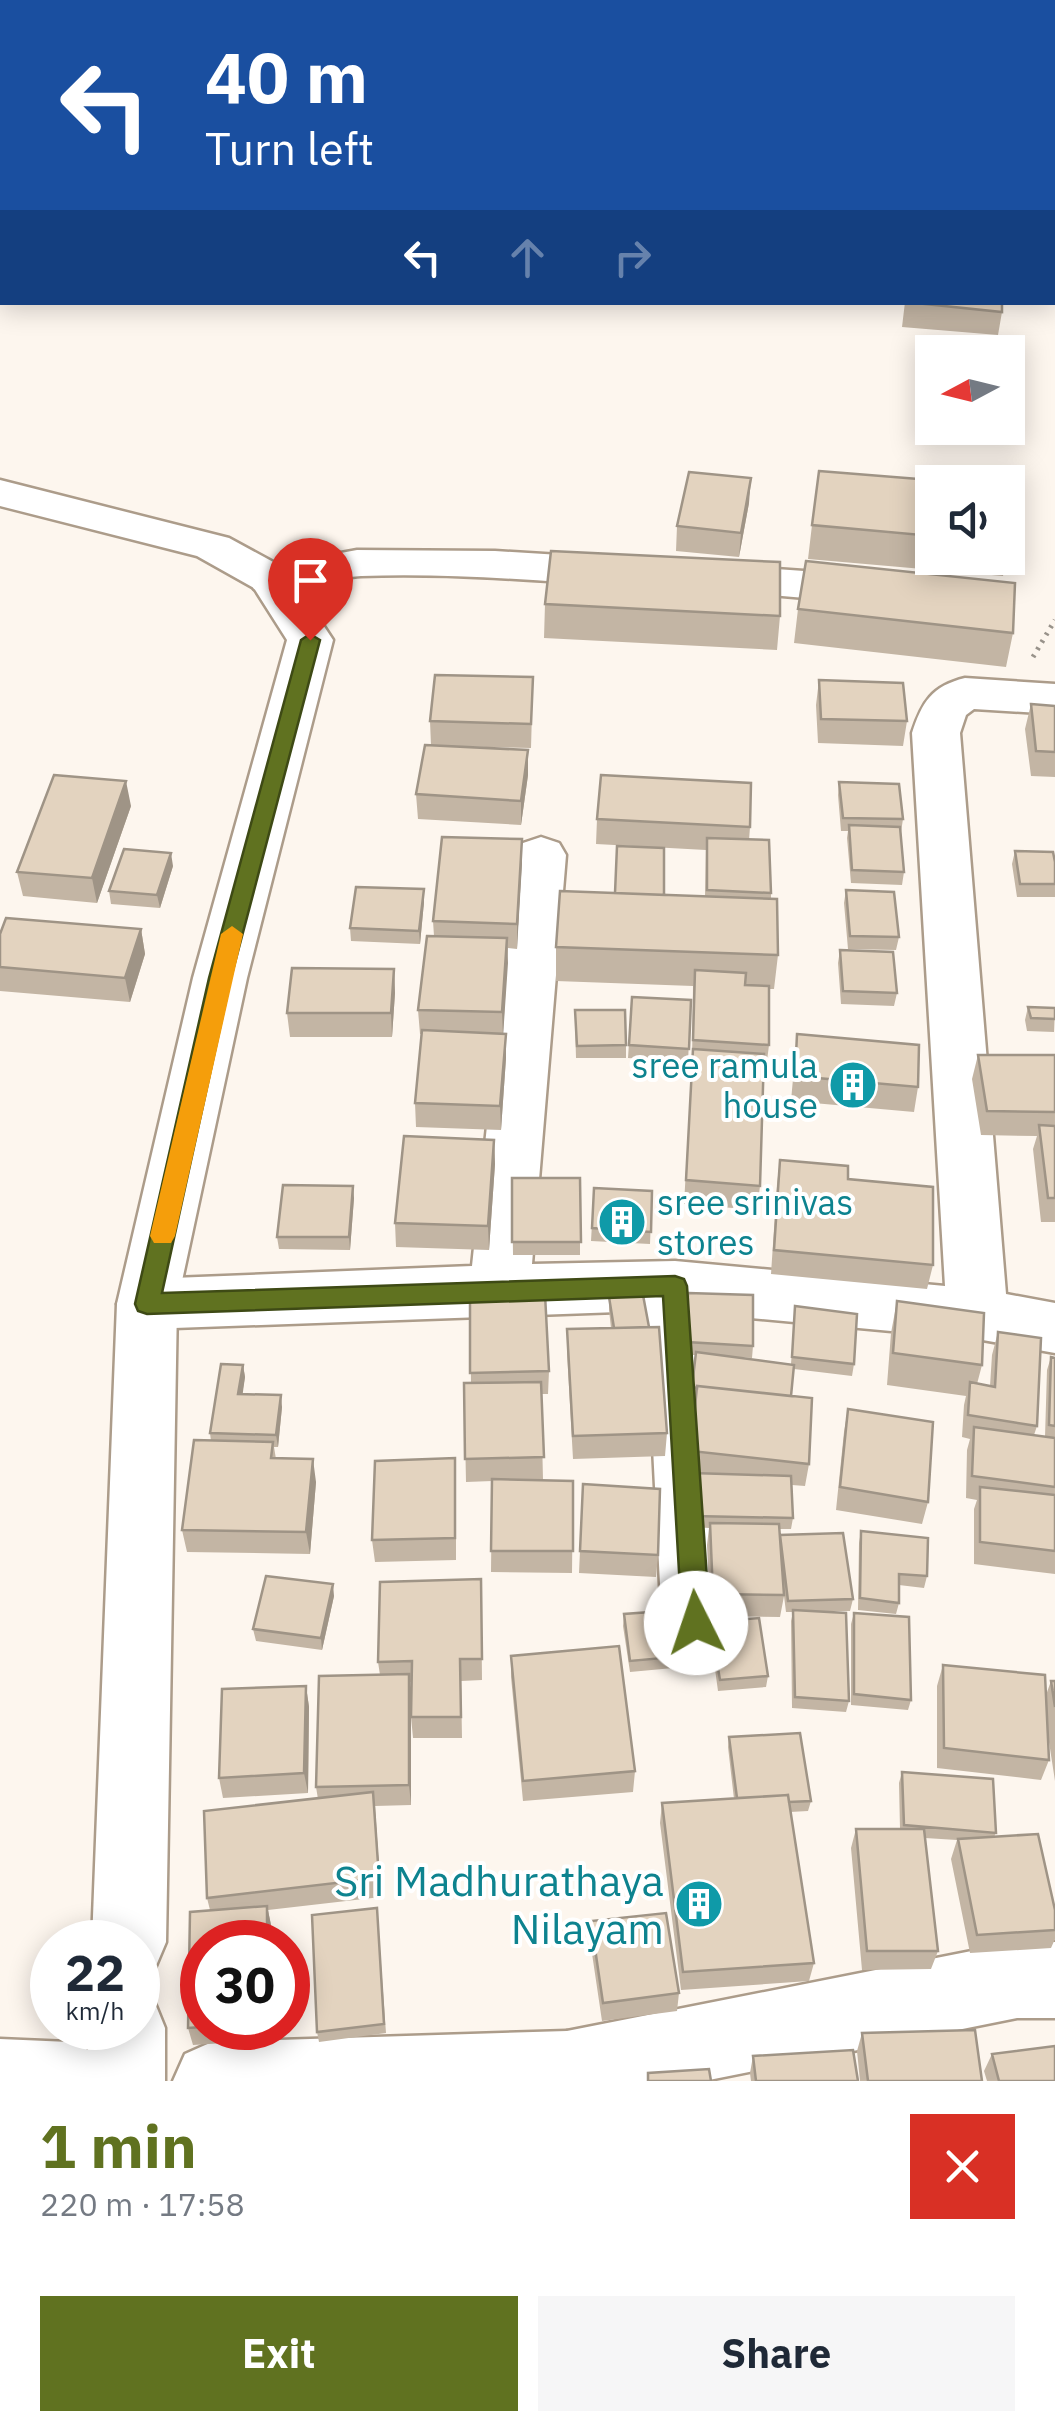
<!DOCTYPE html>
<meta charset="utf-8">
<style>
:root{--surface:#fff;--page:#f6f6f7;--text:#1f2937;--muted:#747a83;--accent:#607220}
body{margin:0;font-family:"IBM Plex Sans",sans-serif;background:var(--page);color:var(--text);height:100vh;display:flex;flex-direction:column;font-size:38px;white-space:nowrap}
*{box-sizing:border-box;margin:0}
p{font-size:32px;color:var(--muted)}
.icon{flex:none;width:55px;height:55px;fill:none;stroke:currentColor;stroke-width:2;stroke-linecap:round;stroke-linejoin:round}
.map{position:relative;height:2081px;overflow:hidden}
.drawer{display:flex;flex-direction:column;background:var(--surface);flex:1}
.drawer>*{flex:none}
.guide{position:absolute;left:0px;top:0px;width:1055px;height:305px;box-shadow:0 5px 25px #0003;background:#1a4fa0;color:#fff;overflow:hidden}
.needle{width:65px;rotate:263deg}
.fabs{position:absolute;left:915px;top:335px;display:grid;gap:20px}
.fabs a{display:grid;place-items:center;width:110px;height:110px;border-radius:0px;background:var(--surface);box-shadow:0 5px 25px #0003;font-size:50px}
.speed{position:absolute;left:30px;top:1920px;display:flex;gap:20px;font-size:50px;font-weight:700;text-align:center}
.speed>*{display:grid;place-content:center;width:130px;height:130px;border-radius:50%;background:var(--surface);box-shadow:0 5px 25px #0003;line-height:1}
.speed small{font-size:25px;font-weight:400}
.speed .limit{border:15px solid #d22;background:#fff;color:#111}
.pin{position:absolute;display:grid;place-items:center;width:85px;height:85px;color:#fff;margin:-102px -42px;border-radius:50% 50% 50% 0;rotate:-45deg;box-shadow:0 0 10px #0007}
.pin .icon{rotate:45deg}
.me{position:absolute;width:110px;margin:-55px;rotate:356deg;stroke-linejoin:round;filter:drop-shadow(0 0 8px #0008)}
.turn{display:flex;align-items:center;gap:35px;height:210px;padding:0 40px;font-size:45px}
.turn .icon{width:130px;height:130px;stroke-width:2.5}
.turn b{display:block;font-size:70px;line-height:85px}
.lanes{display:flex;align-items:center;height:95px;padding:0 40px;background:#0003;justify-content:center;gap:50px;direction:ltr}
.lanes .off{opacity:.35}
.round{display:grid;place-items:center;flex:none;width:105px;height:105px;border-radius:0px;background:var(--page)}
.overview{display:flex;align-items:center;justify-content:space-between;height:170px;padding:0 40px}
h1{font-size:60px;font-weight:700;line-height:75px;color:var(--accent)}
.primary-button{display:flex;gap:20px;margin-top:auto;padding:20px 40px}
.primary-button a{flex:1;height:115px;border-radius:0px;background:var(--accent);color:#fff;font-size:40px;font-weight:700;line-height:115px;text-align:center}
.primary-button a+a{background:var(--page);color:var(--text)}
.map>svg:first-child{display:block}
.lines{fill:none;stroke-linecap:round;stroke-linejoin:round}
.street-casing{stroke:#ac9c8a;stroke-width:5}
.secondary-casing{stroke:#ac9c8a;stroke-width:5}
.path{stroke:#98928a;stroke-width:5;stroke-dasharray:2.5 6;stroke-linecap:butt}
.street{fill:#fff;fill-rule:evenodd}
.secondary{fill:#fff;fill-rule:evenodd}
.wall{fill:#c3b5a4}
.shaded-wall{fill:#9f9486}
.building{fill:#e3d3bf;stroke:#9f9486;stroke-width:2.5}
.route{fill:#607220;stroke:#3e4a15;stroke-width:2.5}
.slow{fill:#f59e0b}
.labels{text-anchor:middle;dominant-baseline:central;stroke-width:8;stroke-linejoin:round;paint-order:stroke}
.culture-label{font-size:35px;fill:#0d838f;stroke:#fff;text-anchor:end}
.near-culture-label{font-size:42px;fill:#0d838f;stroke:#fff;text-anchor:end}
</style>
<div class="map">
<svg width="1055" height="2081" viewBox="0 0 1055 2081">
<rect width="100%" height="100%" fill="#fdf6ee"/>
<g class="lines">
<g class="street-casing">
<path id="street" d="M2,118V140L0,141V119Z
M1052,139H1055V161H1052Z
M357,550L495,551L625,559L641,563L647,573L641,583L625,587C537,580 449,573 361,576C325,578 289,597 254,589L248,579L254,569Z
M705,564L874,576L890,580L897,590L890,600L874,604L689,588L683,578L689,568Z
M965,678L1055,684V714L974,709L966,715L960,733L1006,1294L1055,1303V1353L977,1339L707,1314L730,1623L720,1645L696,1654L672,1645L662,1623L646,1311L147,1329L126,1322L117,1304L126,1286L147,1279L472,1266L516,855L523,843L541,837L559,843L566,855L532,1264L675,1261L945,1286L912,733C922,702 932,686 965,678Z
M1017,1942H1055V2018H1017L704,2081H533L528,2070L540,2043L567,2031Z"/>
</g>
<g class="secondary-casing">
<path id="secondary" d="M0,480L229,538L286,569L333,640L247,978L177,1304L166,1942L155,1968L138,1976V1942H92L117,1304L193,978L287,640L254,588L197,556L0,506Z
M138,1994L154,2001L165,2028V2081H0V2039L69,2042L88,2050L89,2028H138Z
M567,2031L594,2043L607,2081H173L185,2054L212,2042Z"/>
</g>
<path class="path" d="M1033,657L1055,620"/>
<use href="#street" class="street"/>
<use href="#secondary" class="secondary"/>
</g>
<path class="wall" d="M905,302L1002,312L998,335L902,327Z
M932,482V558H1006L1003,576L808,559L812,525Z
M749,503L739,557L676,551L677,526Z
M545,604L780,616L777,650L544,638Z
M798,609L1013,633L1006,667L794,643Z
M533,677L531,748L442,746L528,775L521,825L418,819L416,794L431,745L430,721Z
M819,680L907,721L903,746L818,743L816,705Z
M1031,704L1055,706V777L1031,776L1025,729Z
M839,782L903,819L901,832L904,872L902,885L851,883L847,838L848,831H841L838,795Z
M131,806L97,903L23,896L17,872Z
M597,819L750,827L749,840L771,893V899L778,955L774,989H769V1045L766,1069H763L760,1186L757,1210L684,1204L692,1065L693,986L556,981V947L664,895L705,896L706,850L596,844Z
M522,839L517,949L508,948L503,1034L506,1058L501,1130L416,1127L415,1103L421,1034H420L418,1010L434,936L433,921Z
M1015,851L1055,862V897H1017L1012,864Z
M173,866L160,908L111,904L109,891Z
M846,890L899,937L896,950L848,949L844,903Z
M424,902L420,944L351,941L350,928Z
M141,929L145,954L130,1002L0,991V934Z
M840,950L897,993L894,1006L841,1004L838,963Z
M394,969L395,993L392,1037H290L287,1013Z
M632,997L691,1000L688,1062L628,1058Z
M1028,1007L1055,1008L1054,1032L1027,1031L1025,1020Z
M575,1023L626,1045V1058H576Z
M797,1034L918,1087L914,1112L791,1101Z
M978,1055H1055V1222H1041L1033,1149L1037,1136L981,1135L972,1079Z
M494,1140L495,1164L489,1250L396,1247L395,1223Z
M780,1160L933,1265L927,1289L771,1274L777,1184Z
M512,1178H580V1255H513Z
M594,1188L652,1191L650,1244L591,1241Z
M354,1198L350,1250L279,1249L277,1237Z
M688,1293L753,1346L752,1358L737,1357L791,1364L795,1306L854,1364L852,1376L794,1369L791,1396L809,1464L805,1486L792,1485L793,1518L791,1529H780V1535L853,1599L850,1611H820L849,1701L846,1712L792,1708L791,1621L793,1612H786L784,1596L780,1617L710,1616L707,1545L709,1528L693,1527L691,1485L692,1474H689L696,1400L691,1399L696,1355H686Z
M470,1296L549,1371L548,1394H541L543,1480L573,1481L572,1573L491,1572L492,1481L466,1482L464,1383H471Z
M609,1297L667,1433L665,1456L573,1459L567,1352V1329L611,1328L609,1310Z
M897,1301L982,1365L977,1384L990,1386L992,1355L998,1332L1037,1426L1034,1435L1045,1437L1047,1370L1051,1357L1055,1358V1574L974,1564V1509L977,1500L966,1498L967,1450L970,1439L962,1437L964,1405L966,1396L887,1385L891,1333Z
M243,1365L245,1377L242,1394L282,1407L278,1447H274L276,1459L316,1482L310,1554L187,1552L182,1530L211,1441L210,1433Z
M848,1409L928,1502L922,1524L836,1510L844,1432Z
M456,1481V1560L375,1562L372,1540Z
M583,1484L658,1555L656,1577L579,1573Z
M861,1531L927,1576L924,1588L899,1585V1603L896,1614L858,1610L859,1543Z
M481,1579L482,1680L461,1681L462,1738H413L411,1717L412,1682H410L411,1805L375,1806L381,1897L268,1910L271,1925L202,2028H272V2040L193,2045L188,2028L210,1910L207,1898L318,1799L316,1787L380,1675L378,1662Z
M334,1596L322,1650L256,1641L253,1629Z
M854,1613L911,1700L908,1710L851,1705V1624Z
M624,1614L686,1656L684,1667L630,1672L623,1626Z
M688,1624L768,1676L766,1687L718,1691L714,1662L690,1663L686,1635Z
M511,1656L635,1771L633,1792L523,1801L511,1677Z
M943,1665L1046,1695L1051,1681H1055V1781L1047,1729L1049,1760L1041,1780L937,1768V1686Z
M306,1686L309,1707L308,1793L223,1798L219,1778Z
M729,1737L811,1801L808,1811L790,1812L814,1963L809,1981L681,1990L660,1823L662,1803L734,1799L728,1747Z
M902,1772L996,1833L994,1837L1055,1910V1939L1051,1948L970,1953L951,1859L957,1840L925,1838L938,1951L931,1969L862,1970L851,1848L856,1829H900L899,1783Z
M377,1908L386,2033L319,2042L317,2032Z
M591,1921L679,1993L677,2011L602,2021L590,1940Z
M862,2033L982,2081H860L857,2051Z
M992,2054L1055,2081H987L984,2071Z
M753,2056L858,2081H751L750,2073Z"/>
<path class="shaded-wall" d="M751,478L749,503L739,557L741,533Z
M528,750V775L521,825V801Z
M126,781L131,806L97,903L92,878Z
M522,839V864L517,949V924Z
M171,853L173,866L160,908L157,895Z
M424,889V902L420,944L419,931Z
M141,929L145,954L130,1002L125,978Z
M507,938L508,963L503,1037L502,1012Z
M394,969L395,993L392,1037L391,1013Z
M506,1034V1058L501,1130L500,1106Z
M494,1140L495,1164L489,1250L488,1226Z
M353,1186L354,1198L350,1250L349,1237Z
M243,1365L245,1377L241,1406L238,1394Z
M281,1395L282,1407L278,1447L276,1435Z
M313,1459L316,1482L310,1554L306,1532Z
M333,1584L334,1596L322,1650L321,1638Z
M409,1674L411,1695V1805L409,1785Z
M306,1686L309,1707L308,1793L304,1773Z
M373,1792L375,1812L381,1897L379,1878Z
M267,1906L271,1925V1942H267Z"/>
<path class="building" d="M906,302H1002V312Z
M819,471L956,482H932V536L812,525Z
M689,472L751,478L741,533L677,526Z
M1008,487H1010L1009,542H1008Z
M551,551L780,562V616L545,604Z
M806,561L1015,583L1013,633L798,609Z
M435,675L533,677L531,724L430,721Z
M819,680L903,683L907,721L821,719Z
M1031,704L1055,706V752L1036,751Z
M425,745L528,750L521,801L416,794Z
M54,775L126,781L92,878L17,872Z
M601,775L751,783L750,827L597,819Z
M839,782L899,784L903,819L843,818Z
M849,825L900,827L904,872L852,870Z
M442,837L522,839L517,924L433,921Z
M707,838L769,840L771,893L707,890Z
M617,846L664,848V895L615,893Z
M124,849L171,853L157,895L109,891Z
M1015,851L1053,852L1055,862V884H1020Z
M356,887L424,889L419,931L350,928Z
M846,890L894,892L899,937L850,936Z
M560,891L777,899L778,955L556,947Z
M6,918L141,929L125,978L0,967V934Z
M427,936L507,938L502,1012L418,1010Z
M840,950L893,952L897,993L843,991Z
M292,968L394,969L391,1013H287Z
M695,970L746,973L745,985L769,986V1045L693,1040Z
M632,997L691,1000L689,1049L629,1045Z
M1028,1007L1055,1008V1019L1031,1018Z
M575,1010H625L626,1045L577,1046Z
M422,1030L506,1034L500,1106L415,1103Z
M797,1034L919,1045L918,1087L795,1076Z
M693,1049L764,1054L760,1186L686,1180Z
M978,1055H1055V1112L987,1111Z
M1039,1125L1055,1126V1198H1048Z
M404,1136L494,1140L488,1226L395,1223Z
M780,1160L848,1166V1179L933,1187V1265L774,1250Z
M512,1178H580L581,1242H512Z
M283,1185L353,1186L349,1237H277Z
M594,1188L652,1191L651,1232L592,1228Z
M688,1293L753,1295V1346L687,1342Z
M545,1294L549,1371L470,1373V1296Z
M643,1295L649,1327L614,1328L609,1297Z
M897,1301L984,1313L982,1365L893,1353Z
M795,1306L857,1314L854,1364L792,1357Z
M659,1327L667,1433L573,1436L567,1329Z
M998,1332L1041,1338L1037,1426L968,1415L970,1382L995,1387Z
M696,1352L794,1365L791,1396L697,1386V1388L692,1387Z
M1051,1357L1055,1358V1426L1049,1425Z
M221,1364L243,1365L238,1394L281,1395L276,1435L210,1433Z
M541,1382L544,1457L465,1459L464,1383Z
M697,1386L812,1398L809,1464L691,1451Z
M848,1409L933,1422L928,1502L840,1487Z
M974,1427L1055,1438V1487L972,1476Z
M194,1440L273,1442L271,1458L313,1459L306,1532L182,1530Z
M455,1458V1538L372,1540L375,1461Z
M692,1473L791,1476L793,1518L694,1516Z
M492,1479L573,1481V1551H491Z
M583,1484L660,1489L658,1555L580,1551Z
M980,1487L1055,1495V1551L980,1542Z
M710,1523L779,1524L784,1595L713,1594Z
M861,1531L928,1538L927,1576L899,1574V1603L860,1598Z
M843,1533L853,1599L788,1601L780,1535Z
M266,1576L333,1584L321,1638L253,1629Z
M481,1579L482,1659H460L461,1717H411L412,1661L378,1662L380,1582Z
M678,1610L686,1656L630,1661L624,1614Z
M793,1610L846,1613L849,1701L795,1697Z
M854,1613L909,1617L911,1700L854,1694Z
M759,1618L768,1676L720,1680L715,1651L692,1652L688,1624Z
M619,1646L635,1771L523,1781L511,1656Z
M943,1665L1045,1675L1049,1760L944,1748Z
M409,1674V1785L316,1787L319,1676Z
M1051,1681H1055V1707Z
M306,1686L304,1773L219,1778L222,1689Z
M800,1733L811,1801L789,1802L788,1795L737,1798L729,1737Z
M902,1772L993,1779L996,1833L904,1825Z
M373,1792L379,1878L207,1898L204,1811Z
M788,1795L814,1963L683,1972L662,1803Z
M856,1829H924L938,1951H867Z
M1038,1834L1055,1910V1930L977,1935L958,1839Z
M267,1906V1942H202V2027L188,2028L190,1912Z
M377,1908L384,2024L317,2032L312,1915Z
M666,1913L679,1993L603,2003L591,1921Z
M975,2030L982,2081H868L862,2033Z
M1055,2046V2081H999L992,2054Z
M853,2050L858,2081H756L753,2056Z
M709,2069L711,2081H648V2073Z"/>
<path class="route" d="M310,634L320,640L231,978L162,1293L675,1276L684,1279L687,1286L710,1623L706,1632L696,1636L686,1632L682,1623L663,1296L147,1314L138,1311L135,1304L209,978L301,640Z"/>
<path class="slow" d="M232,926L243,934L175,1236L171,1243H154L150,1236L221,934Z"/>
<defs>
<g id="building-disc" transform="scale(2.5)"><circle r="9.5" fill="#0f9aa8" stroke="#fff"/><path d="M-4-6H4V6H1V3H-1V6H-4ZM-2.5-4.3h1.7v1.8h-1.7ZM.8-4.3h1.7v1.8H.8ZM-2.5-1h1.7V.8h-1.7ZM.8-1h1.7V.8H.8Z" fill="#fff"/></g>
</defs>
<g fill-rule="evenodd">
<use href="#building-disc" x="853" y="1085"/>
<use href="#building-disc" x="622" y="1222"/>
<use href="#building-disc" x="699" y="1904"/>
</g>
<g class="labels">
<g class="culture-label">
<text x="818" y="1065">sree ramula<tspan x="818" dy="40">house</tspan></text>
<text x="657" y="1202" text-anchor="start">sree srinivas<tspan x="657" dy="40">stores</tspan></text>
</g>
<g class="near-culture-label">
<text x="664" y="1880">Sri Madhurathaya<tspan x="664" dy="48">Nilayam</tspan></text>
</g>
</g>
</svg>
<div class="fabs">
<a><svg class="needle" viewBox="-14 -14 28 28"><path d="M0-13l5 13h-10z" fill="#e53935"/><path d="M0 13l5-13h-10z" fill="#747a83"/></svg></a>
<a><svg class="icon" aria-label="sound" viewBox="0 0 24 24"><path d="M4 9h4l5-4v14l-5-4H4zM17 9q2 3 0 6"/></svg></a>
</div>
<div class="speed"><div>22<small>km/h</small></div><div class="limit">30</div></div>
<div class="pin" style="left:310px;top:640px;background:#d93025"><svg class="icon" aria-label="arrive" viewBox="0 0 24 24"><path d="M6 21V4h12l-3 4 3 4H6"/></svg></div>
<svg class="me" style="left:696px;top:1623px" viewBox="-20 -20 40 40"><circle r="19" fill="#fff"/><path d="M0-13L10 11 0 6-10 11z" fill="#607220"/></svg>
<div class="guide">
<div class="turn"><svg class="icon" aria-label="left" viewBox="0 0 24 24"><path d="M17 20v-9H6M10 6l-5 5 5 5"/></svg><div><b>40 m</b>Turn left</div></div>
<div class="lanes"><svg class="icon" aria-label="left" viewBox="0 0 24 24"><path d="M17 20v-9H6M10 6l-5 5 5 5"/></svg><svg class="icon off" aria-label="ahead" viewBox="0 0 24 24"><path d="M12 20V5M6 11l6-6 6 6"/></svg><svg class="icon off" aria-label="right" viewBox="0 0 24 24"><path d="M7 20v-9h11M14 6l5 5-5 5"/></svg></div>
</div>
</div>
<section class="drawer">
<div class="overview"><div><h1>1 min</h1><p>220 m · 17:58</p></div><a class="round" style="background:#d93025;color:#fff"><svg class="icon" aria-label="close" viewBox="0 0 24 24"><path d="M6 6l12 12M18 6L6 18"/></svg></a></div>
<div class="primary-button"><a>Exit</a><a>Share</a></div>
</section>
